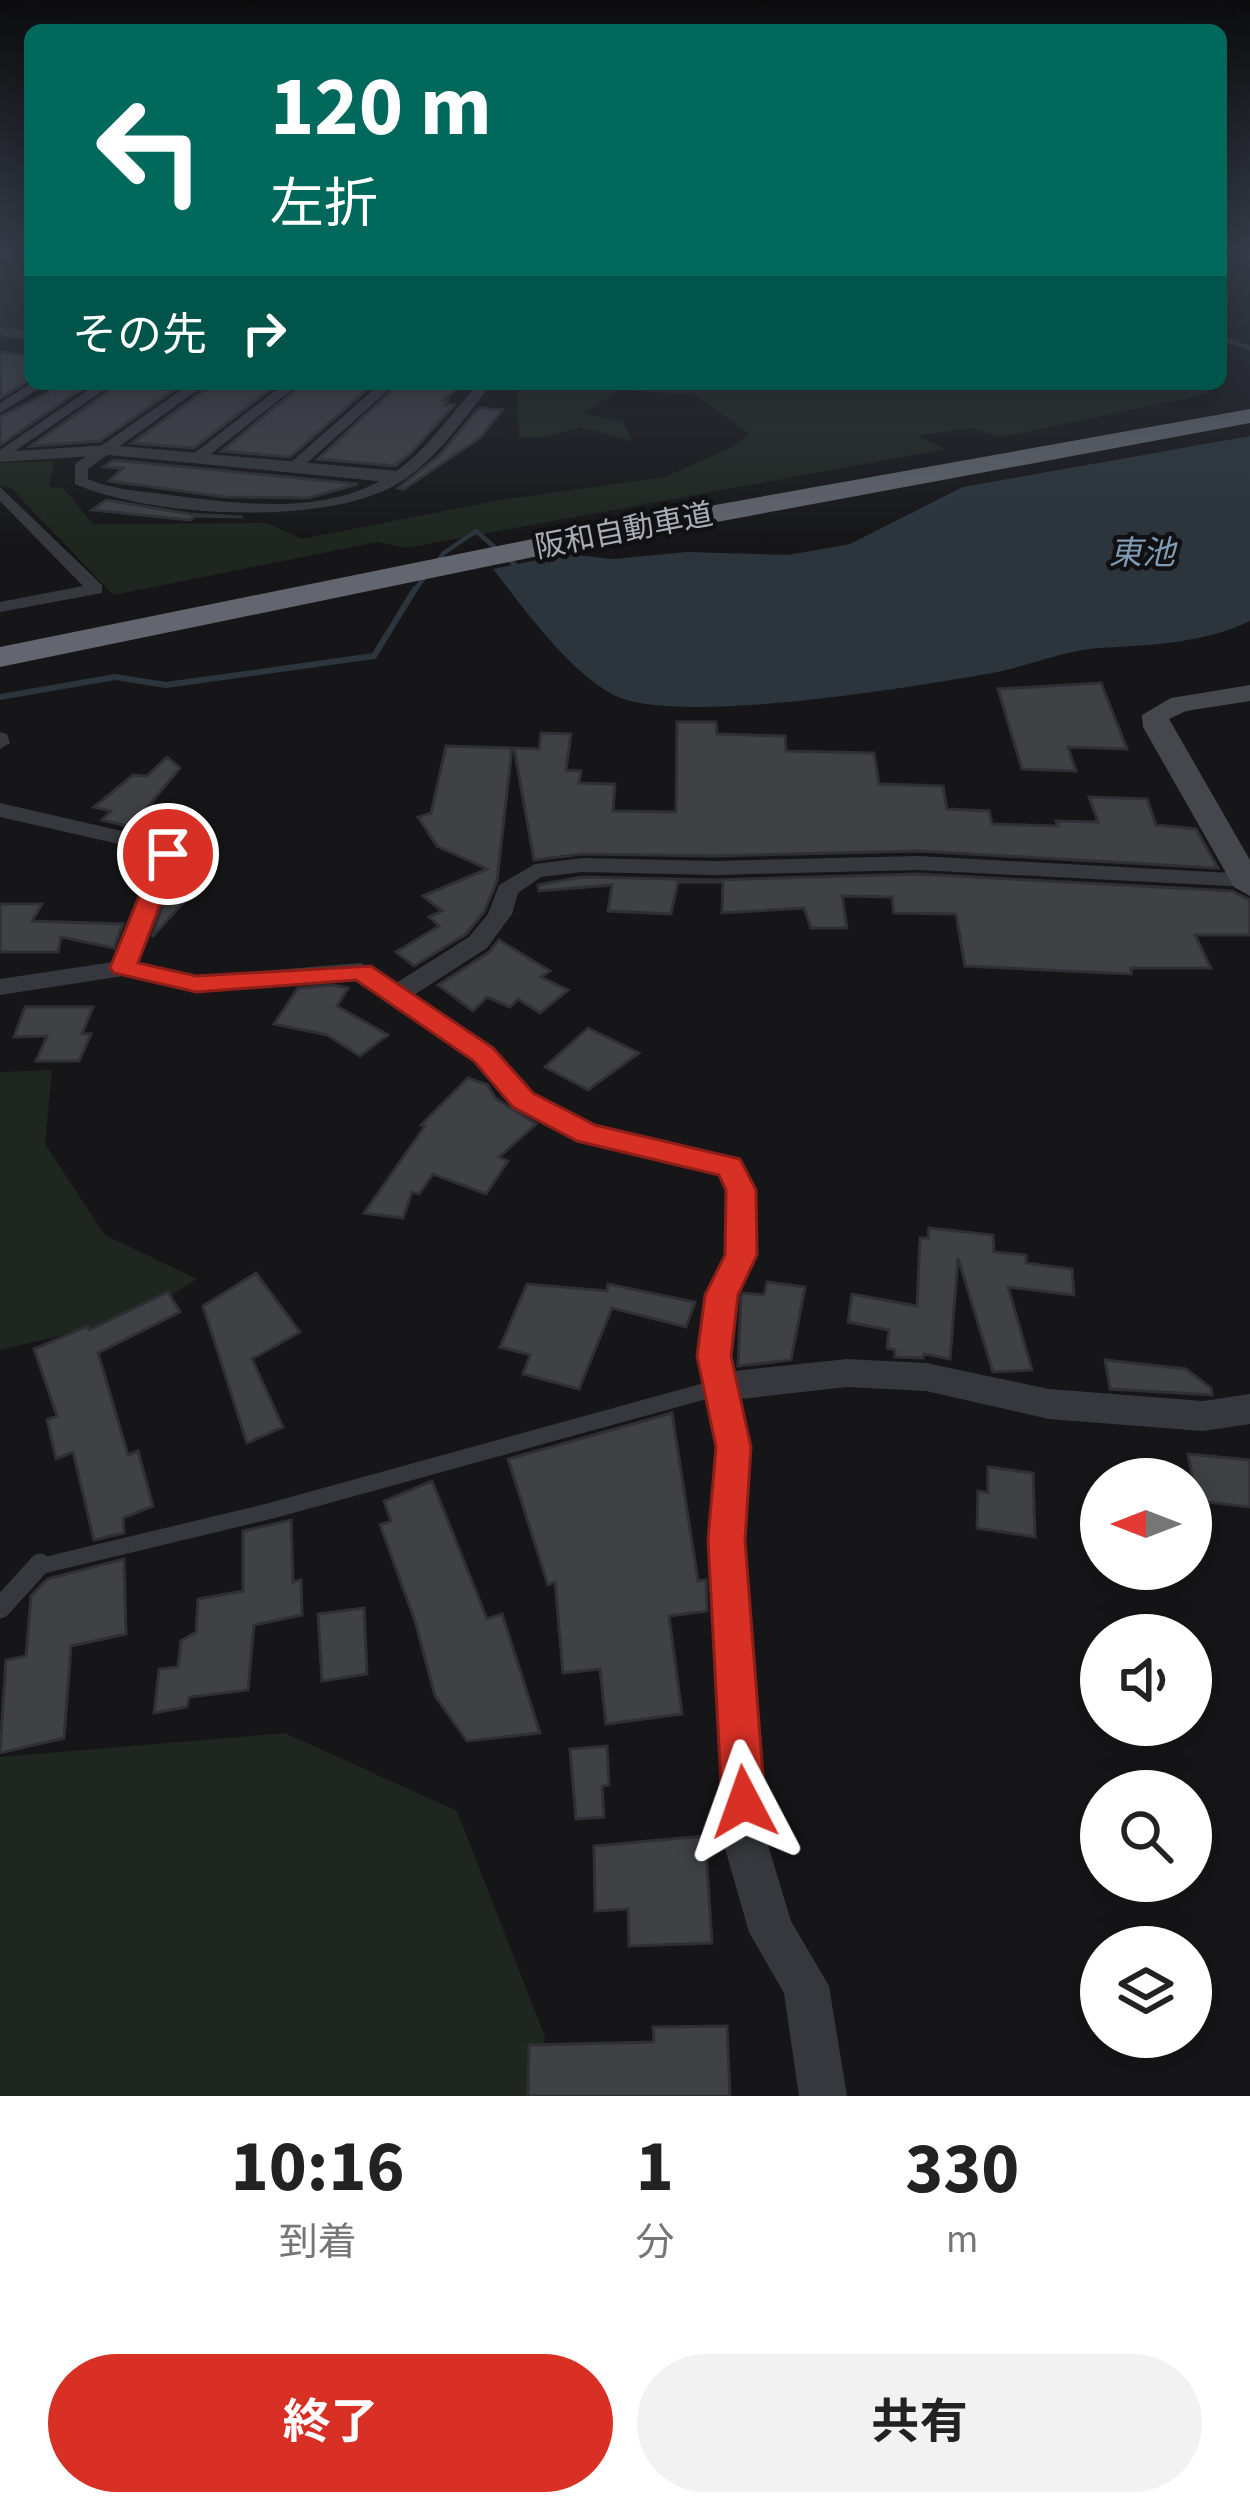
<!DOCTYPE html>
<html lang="ja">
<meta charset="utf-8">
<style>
:root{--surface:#fff;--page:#f2f2f2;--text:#222;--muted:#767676;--accent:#d93025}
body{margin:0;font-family:"Source Sans 3","Noto Sans JP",sans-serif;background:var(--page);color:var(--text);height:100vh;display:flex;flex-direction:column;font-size:45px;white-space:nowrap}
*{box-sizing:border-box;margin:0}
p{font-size:39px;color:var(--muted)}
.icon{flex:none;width:66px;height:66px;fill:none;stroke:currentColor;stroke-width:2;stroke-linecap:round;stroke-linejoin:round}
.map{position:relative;height:2096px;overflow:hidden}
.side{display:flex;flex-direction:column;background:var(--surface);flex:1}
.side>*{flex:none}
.guide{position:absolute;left:24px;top:24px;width:1203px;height:366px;border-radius:18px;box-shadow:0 6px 30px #0003;background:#00695c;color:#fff;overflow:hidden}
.needle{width:78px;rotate:270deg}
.fabs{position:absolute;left:1080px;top:1458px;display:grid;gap:24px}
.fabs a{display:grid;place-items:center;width:132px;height:132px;border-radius:50%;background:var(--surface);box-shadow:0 6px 30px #0003;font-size:60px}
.pin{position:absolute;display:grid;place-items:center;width:102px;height:102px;color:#fff;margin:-51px;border:6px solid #fff;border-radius:50%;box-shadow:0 3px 12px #0007}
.me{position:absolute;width:132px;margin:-66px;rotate:356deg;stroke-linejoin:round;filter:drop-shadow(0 0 9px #0008)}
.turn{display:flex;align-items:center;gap:42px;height:252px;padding:0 48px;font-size:54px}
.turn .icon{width:156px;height:156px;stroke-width:2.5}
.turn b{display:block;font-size:84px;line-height:102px}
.then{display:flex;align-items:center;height:114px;padding:0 48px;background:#0003;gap:24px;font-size:45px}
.eta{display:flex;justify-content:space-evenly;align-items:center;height:204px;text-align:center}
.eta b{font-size:72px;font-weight:700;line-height:84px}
.primary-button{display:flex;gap:24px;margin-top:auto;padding:24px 48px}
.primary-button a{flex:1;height:138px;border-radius:72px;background:var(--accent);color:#fff;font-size:48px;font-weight:700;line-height:138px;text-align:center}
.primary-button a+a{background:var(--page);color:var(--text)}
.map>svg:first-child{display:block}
.green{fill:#1e261f}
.water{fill:#2c353c}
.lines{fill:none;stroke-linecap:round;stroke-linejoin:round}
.stream-far1{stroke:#2c353c;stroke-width:4.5}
.stream{stroke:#2c353c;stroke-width:6}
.building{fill:#404145;stroke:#303034;stroke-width:3}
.service-far1{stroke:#37383d;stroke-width:16}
.service{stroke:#37383d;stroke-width:21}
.minor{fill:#37383d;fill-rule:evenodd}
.tertiary{fill:#37383d;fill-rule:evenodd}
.secondary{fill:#45474d;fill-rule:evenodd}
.primary{fill:#53555c;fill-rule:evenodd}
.motorway{fill:#63666e;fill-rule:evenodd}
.route{fill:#d93025;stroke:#8d1f18;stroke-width:3}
.labels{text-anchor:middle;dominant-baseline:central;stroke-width:9;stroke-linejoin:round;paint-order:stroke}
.far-street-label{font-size:30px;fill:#a8adb8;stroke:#111113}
.far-water-label{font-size:33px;font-style:italic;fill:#7f9bb3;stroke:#111113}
</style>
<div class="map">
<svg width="1250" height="2096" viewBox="0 0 1250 2096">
<rect width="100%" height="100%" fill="#161618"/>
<path class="green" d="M0,252H30V341L0,338Z
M517,384H1185L1212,393L1002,437L971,428L917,436L946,449L406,548L377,542L113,595L12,489L0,485V463L55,461L49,487L63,488L93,524L266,523L302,539L500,500L665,477L732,447L750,434L695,395L622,390L580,414L623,421L632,441L580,427L547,437H519Z
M52,1070L45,1144L105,1235L197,1279L136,1318L0,1350V1072Z
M285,1733L457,1811L545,2037L538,2096H0V1757Z"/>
<path class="water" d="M1250,436V621C1201,644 1151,645 1099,648C1064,650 1027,667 992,673C918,686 672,728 612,694C567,669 525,610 493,569L567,554L613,559L687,552L788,555L850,544L963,487Z"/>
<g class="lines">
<path class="stream-far1" d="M1221,338L1250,348
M413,592L444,553L476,531L522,571"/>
<path class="stream" d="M0,697L115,677L166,685L374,656L415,589"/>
</g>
<path class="building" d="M0,352L30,356V380L0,398Z
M65,384H89L0,445V417Z
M222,384H277L194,448L132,443L202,392Z
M303,384H373L290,457L222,451Z
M399,384L457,388L444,400H448L444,405H454L410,454L395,466L318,459Z
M117,385L174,390L100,441L31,446Z
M479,408L502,410L480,438L404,489L398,488L440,455Z
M113,460L358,484L308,498L225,497L109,481L123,468L104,467Z
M106,500L190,514L243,517L195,516L190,520L92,510Z
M1101,683L1127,749L1068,747L1076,771L1022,769L998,689Z
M677,722H716L717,734L785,736L786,751L874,753L879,784L943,786L947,809L989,811L992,824L1058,826L1056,821L1098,822L1089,797L1147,799L1156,825L1196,829L1218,868L918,851L715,856L582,854L534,860L514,748L539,749L541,733L571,734L566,770L581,771L579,783L615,784L613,811L676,812Z
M446,746L512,748L497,881L484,912L466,934L414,966L396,952L439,926L429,917L442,911L423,896L487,869L437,846L418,817L431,813Z
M167,757L180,768L131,827L102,820L111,811L94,807L133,775L147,776Z
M194,830L215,844L192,886L196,889L152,937L181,850Z
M918,874L1232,891L1250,900V935H1195L1211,968H1131V974L965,966L956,914L894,913L892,897L842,896L847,928H811L804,908L722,913L723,882H678L671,914L608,911L612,885L539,891L538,885L582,877L715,880Z
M0,904H42L32,921L123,924L114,948L61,937L58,952H0Z
M499,940L550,971L541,977L568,990L540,1013L518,999L510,1007L487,997L473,1011L438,985L489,952Z
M333,985L348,988L337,1006L388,1035L360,1056L327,1035L274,1024L298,988Z
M25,1007H93L82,1034H91L79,1061H36L47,1036L14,1037Z
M588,1028L639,1053L588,1090L545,1067Z
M468,1078L488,1085L495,1098L536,1124L499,1157L508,1161L486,1194L433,1174L419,1194L412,1192L403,1218L364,1213L425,1126L421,1125Z
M929,1228L993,1235L994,1252L1026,1255V1263L1072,1269L1074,1295L1008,1287L1032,1370L993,1372L958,1258L950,1359L924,1354L923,1358L895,1357V1350L887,1348L889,1330L848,1322L852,1294L917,1306L920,1238H928Z
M256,1273L300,1332L252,1359L283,1427L247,1443L203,1306Z
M767,1282L805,1287L791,1360L738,1366L741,1297L743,1293L764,1295Z
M527,1284L607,1291L608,1284L695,1302L686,1327L612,1308L579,1389L523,1374L530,1355L500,1347Z
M168,1292L180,1312L98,1353L128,1455L138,1451L153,1506L123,1518L124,1533L94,1540L73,1452L56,1459L47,1420L57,1416L34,1349L88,1326L89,1330Z
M1105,1360L1186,1369L1211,1388L1212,1395L1110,1389Z
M672,1413L698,1581L706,1580L707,1611L669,1616L682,1714L606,1724L600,1669L563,1673L555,1582L548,1585L508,1459Z
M1188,1454L1250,1460V1507L1197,1501Z
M988,1467L1033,1473L1035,1537L977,1528L978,1491L988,1493Z
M432,1481L487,1619L502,1614L540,1733L467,1741L435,1696L415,1621L380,1525L391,1521L384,1501Z
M291,1520L293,1582L301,1580L302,1615L254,1625L248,1690L189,1697L187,1707L154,1713L159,1669L178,1667L181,1641L196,1632L198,1599L243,1591V1531Z
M124,1559L126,1634L71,1646L64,1738L0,1753L6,1660L26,1656L31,1596L47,1579Z
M364,1608L367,1674L322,1681L318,1614Z
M607,1746L609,1785L602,1786L604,1817L576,1819L570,1749Z
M705,1836L712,1943L629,1946L628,1909L595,1911L594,1846Z
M727,2026L730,2096H528L529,2045L654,2042L653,2027Z"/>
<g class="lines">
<path class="service-far1" d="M37,1567L270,1511L720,1387"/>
<path class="service" d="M0,1608L40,1564"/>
<path class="minor" d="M0,327L30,331V339L0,335Z
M30,384H46L0,413V403Z
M97,384H113L0,461V450Z
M190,384H206L88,469V479C113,490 141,491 169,495C241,504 322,516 387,477C424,455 450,415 478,384H492C464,418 435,462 397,484C325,527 150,517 75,484V464Z
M284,384H299L202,461H192V455Z
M380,384H395L299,470H289V464Z
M0,487L102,585V593L0,612V602L83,586L0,501Z
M0,732L7,734L10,743L0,749Z
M0,803L161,840L179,854L138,963L196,976L361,963L396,983L469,937L488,914L499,885L535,864L582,858L715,861L918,856L1250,874L1247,887L918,870L715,875L582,872L541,877L518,893L512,914L487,948L414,995L493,1049L533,1093L595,1126L739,1159L756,1189L757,1254L737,1296L731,1356L734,1371L847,1359L926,1363L1049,1389L1203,1401L1250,1394V1424L1203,1431L1049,1419L926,1391L847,1387L741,1399L752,1447L746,1540L768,1845L791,1921L829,1986L847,2096H799L784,1993L749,1932L724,1845L708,1540L716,1447L697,1356L705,1296L725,1254L726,1189L719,1175L577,1141L513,1107L473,1061L356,979L196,992L123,976L0,995V979L113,962L156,856L145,850L0,817Z"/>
<path class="tertiary" d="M109,445L398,471L407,477L398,483L109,455L0,462V452Z"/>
<path class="secondary" d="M1250,685V701L1186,711L1169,719L1250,860V896L1234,887L1143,727L1142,715L1171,698Z"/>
<path class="primary" d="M1236,252H1250V259Z"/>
<path class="motorway" d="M1250,409V423L587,546L0,667V647L587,528Z"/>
</g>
<linearGradient id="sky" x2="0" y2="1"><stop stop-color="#0c0c0d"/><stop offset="0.46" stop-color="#363c48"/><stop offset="1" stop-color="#363c48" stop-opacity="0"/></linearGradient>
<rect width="1250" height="545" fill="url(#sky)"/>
<path class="route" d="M168,847L179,854L138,963L196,976L371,966L493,1048L533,1093L595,1125L740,1159L756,1190L757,1255L738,1295L731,1356L751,1447L745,1540L765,1802L759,1817L744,1823L728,1817L722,1802L708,1540L716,1447L697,1356L705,1295L725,1255L726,1190L719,1175L577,1141L513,1107L474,1061L356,980L196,992L114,973L110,968L156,854Z"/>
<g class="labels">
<g class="far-street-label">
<text transform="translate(624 531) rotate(-11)">阪和自動車道</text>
</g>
<g class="far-water-label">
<text x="1142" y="553">東池</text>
</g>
</g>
</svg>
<div class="fabs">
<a><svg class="needle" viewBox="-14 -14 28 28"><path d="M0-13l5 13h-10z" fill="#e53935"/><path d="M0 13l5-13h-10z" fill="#767676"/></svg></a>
<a><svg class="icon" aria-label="sound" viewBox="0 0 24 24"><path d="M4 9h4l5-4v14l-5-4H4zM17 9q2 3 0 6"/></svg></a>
<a><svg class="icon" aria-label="search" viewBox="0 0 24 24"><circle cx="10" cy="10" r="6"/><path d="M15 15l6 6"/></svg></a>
<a><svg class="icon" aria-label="layers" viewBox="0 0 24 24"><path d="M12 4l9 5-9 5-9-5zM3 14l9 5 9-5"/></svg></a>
</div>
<div class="pin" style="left:168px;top:854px;background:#d93025"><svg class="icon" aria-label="arrive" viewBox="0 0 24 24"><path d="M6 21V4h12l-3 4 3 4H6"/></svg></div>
<svg class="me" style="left:744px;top:1802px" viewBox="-20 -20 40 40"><path d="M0-17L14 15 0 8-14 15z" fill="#d93025" stroke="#fff" stroke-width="4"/></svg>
<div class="guide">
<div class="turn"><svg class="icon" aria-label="left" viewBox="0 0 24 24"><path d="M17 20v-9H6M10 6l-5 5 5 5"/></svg><div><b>120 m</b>左折</div></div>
<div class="then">その先<svg class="icon" aria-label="right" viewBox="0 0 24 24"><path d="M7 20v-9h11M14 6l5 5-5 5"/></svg></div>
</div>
</div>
<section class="side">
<div class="eta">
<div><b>10:16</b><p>到着</p></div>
<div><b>1</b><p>分</p></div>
<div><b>330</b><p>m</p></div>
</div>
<div class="primary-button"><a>終了</a><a>共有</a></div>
</section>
